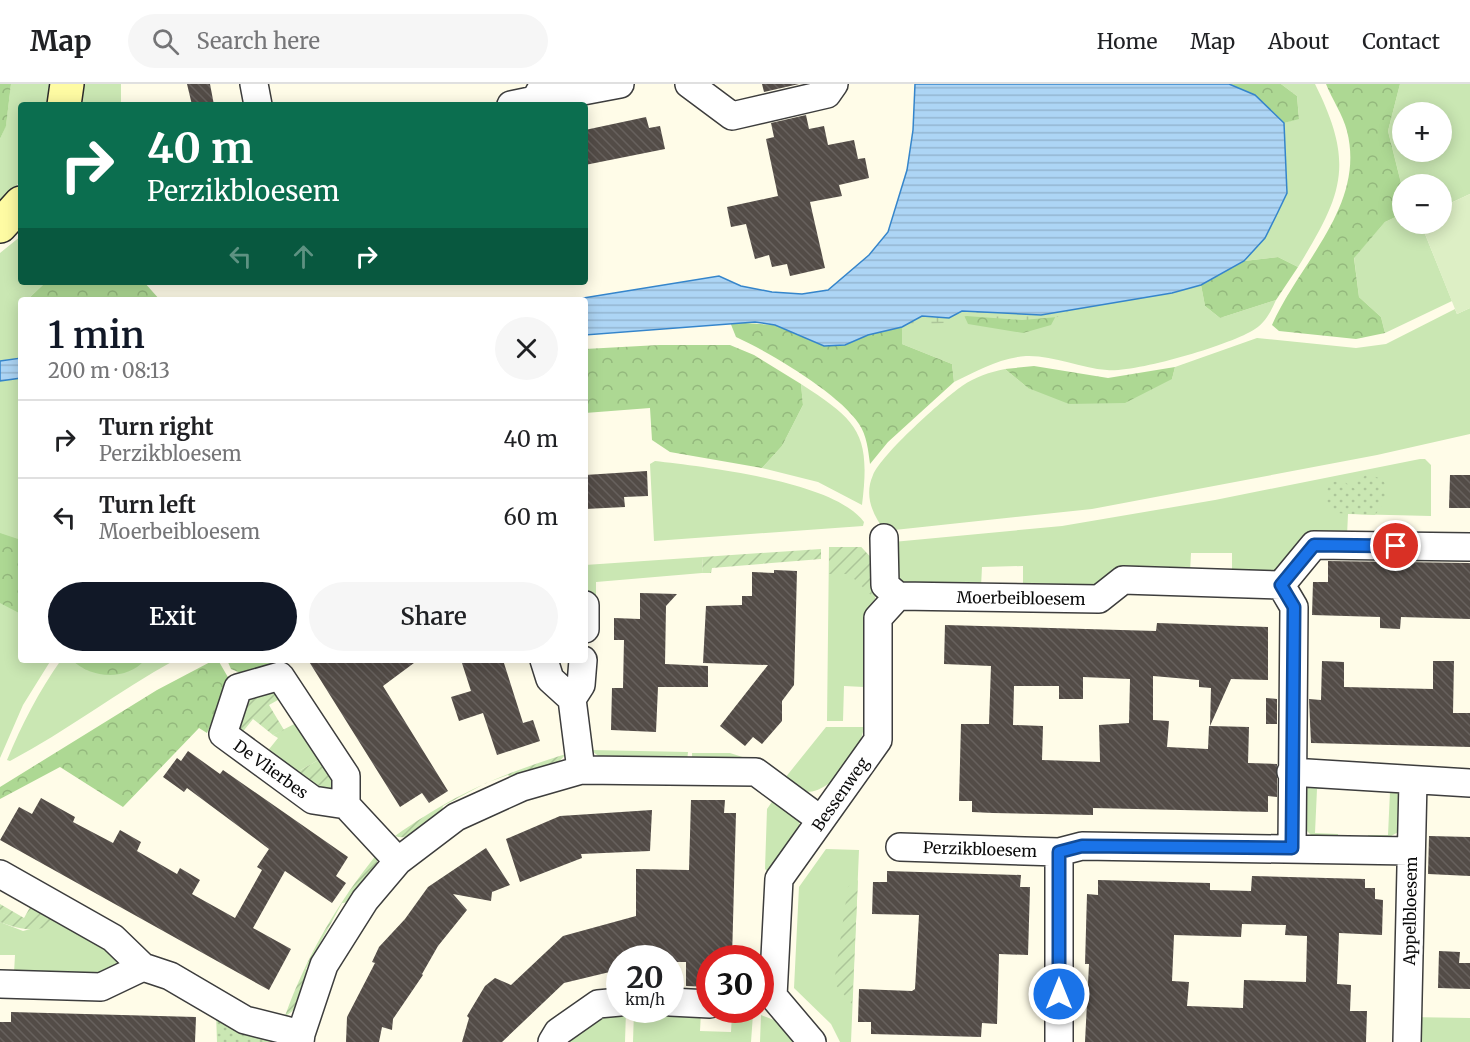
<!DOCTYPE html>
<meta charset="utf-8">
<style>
:root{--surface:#fff;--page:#f6f6f6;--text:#202124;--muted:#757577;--line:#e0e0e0;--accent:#111827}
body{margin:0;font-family:Merriweather,serif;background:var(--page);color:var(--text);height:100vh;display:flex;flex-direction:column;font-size:22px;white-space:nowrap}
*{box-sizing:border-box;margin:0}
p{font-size:20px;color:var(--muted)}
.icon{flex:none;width:33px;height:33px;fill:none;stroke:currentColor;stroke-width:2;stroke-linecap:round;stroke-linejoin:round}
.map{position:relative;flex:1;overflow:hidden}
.drawer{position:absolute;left:18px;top:213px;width:570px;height:366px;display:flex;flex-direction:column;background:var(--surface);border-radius:6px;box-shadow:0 3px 15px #0003}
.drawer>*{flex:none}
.hud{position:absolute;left:18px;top:18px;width:570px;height:183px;border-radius:6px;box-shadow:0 3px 15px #0003;background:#0b6e4f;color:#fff;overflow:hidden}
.tools{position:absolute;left:1392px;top:18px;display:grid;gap:12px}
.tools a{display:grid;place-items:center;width:60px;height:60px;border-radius:50%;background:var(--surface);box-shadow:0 3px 15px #0003;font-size:30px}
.speed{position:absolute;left:606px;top:861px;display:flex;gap:12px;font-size:30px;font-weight:700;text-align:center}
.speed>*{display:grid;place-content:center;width:78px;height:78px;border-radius:50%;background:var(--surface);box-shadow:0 3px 15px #0003;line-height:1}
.speed small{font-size:15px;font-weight:400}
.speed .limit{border:9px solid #d22;background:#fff;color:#111}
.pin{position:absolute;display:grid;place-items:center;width:51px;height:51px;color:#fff;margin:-26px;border:3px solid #fff;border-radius:50%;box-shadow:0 2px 6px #0007}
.me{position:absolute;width:66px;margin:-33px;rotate:0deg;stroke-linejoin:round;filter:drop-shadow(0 0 4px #0008)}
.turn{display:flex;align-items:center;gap:21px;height:126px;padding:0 30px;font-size:27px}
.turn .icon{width:78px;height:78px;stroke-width:2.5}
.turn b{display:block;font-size:42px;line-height:51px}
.lanes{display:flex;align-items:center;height:57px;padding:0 30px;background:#0003;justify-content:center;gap:30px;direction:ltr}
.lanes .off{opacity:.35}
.round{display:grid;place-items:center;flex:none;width:63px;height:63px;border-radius:32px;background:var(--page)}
.headline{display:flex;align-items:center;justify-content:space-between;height:102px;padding:0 30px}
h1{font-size:36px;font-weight:600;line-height:45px;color:var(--accent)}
.action{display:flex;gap:12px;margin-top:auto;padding:12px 30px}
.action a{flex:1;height:69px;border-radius:36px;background:var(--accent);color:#fff;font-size:24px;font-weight:600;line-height:69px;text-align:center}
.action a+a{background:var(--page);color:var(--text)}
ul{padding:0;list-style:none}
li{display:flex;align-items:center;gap:18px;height:78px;padding:0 30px;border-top:2px solid var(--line)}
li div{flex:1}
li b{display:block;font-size:22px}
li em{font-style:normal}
header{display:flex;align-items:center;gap:36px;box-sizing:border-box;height:84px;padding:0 30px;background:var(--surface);border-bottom:2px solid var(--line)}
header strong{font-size:28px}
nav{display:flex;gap:33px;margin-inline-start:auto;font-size:21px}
.search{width:420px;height:54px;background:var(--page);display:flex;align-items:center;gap:15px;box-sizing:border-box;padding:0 21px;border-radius:33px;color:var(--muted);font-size:22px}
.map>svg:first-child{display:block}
.grass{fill:#cae7b3;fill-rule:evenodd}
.forest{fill:url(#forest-crowns)}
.wetland{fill:url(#wetland-marsh)}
.park{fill:url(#park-dots)}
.garden{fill:url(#garden-furrows)}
.pitch{fill:#ddefc5}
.water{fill:url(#water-rules);stroke:#3585cb;stroke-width:1.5}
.building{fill:url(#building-back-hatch);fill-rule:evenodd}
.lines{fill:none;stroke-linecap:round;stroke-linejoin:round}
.street-casing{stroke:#3d3d3d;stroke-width:30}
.secondary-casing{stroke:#2c2c2c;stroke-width:36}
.street{stroke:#fff;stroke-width:27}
.secondary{stroke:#fefba3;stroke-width:33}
.route-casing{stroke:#114b97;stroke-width:15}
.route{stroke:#1a73e8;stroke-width:10}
.labels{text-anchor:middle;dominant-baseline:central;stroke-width:6;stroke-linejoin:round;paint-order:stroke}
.street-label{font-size:16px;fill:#0a0a0a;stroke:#fff}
</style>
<header>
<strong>Map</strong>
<div class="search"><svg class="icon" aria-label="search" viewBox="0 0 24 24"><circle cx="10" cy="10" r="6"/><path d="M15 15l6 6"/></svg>Search here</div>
<nav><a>Home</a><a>Map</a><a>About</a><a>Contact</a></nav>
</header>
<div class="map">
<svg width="1470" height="958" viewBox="0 0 1470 958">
<defs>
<pattern id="forest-crowns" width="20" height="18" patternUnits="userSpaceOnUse" patternTransform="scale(1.5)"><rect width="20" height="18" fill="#add893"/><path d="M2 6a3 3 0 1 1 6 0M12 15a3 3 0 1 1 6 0" fill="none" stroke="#94b87d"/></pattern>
<pattern id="wetland-marsh" width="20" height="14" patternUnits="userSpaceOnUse" patternTransform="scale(1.5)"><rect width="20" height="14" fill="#cae7b3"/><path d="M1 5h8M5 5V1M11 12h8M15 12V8" fill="none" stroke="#acc599"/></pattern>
<pattern id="park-dots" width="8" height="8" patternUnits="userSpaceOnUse" patternTransform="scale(1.5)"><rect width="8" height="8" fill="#cae7b3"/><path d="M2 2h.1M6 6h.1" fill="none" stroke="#acc599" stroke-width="1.8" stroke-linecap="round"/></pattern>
<pattern id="garden-furrows" width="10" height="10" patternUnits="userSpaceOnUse" patternTransform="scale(1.5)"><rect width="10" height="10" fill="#cae7b3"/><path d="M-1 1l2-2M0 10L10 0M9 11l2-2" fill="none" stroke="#acc599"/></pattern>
<pattern id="water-rules" width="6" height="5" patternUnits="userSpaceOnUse" patternTransform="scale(1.5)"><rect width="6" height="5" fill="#add5f5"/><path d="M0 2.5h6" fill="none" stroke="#94b6d1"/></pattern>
<pattern id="building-back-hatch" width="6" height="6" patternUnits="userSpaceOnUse" patternTransform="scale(1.5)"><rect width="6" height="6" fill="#534c47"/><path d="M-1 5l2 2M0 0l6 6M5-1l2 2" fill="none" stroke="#67615d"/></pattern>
</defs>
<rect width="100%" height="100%" fill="#fffce8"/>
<path class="grass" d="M11,0H52L50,21H21V96L0,122V55L6,41Z
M80,0H121V21H78Z
M1281,0H1315C1355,80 1343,110 1298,183L1278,173L1244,177L1265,154L1287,109L1284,39L1299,34L1297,12Z
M1400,0H1470V110L1442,123V100H1402V103L1388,47ZM1402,28H1442V68H1402Z
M1402,130V140H1421L1452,217L1385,249L1381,233L1359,213L1354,173L1385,138Z
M21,152V198H46L27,216H21V274L0,277V169Z
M1201,201L1205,222L1220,234L1276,216C1271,227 1266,238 1255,245C1231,261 1135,289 1107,286C1080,284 1053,271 1026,272C999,274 977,287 954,298L952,280L902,260V243L922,232L962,227L1058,228L1172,209Z
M1470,224V350L1377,371L1092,425L885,447C872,430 864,411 873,391C882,370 942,316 962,302C975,293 990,288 1005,285L1028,304L1172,295L1175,283L1257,254L1356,264L1386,260L1455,225L1457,230Z
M21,294V576H51L23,621L0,674V297Z
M801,300C858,337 871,349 862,421L818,398L762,384L782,362L803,321Z
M1420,375H1425L1431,381V432L1348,430L1347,452L1269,491L1232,490V469H1191L1190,489L1096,507L1023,503V482L982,483L981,503L894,499L893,458L1062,442L1215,416Z
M655,377C705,383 834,397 864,438L863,442L654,457L650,380Z
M829,463H861L876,479L875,515L865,528L864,603L844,602L843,637H827Z
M703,473L702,489L596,498V514L585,510V481Z
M61,576H175C118,607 67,647 10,677L7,676C22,640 39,607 61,576Z
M300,637L324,673L295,689L266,669L278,654L273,651Z
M826,643H864C860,669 833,709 805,708L785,694Z
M590,666L688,668L687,677L603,675Z
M692,669H730L764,680L692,678Z
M1322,698H1340L1339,705H1317L1315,749L1338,750V755L1316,756L1302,742L1304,706Z
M1386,701L1402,710L1400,747L1384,756H1368V751H1388L1390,707Z
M776,712C782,718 792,725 797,732C808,749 778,776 769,789L765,785L767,725Z
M826,765L859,766L851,958H840L831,940L794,904L799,803Z
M65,836L106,860L121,881L98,891L14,889L15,871H0V838L23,847Z
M626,927L625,958H559L588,935Z
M634,927L701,928L700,947L731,948L732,929L753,930L751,958H633Z
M761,931L774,936L798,958H760Z
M1408,933L1470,934V958H1407Z"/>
<path class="forest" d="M0,0H11L6,42L0,55Z
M1229,0H1281L1297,12L1299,35L1284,39L1255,11Z
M1326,0H1400L1388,47L1402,103V130L1385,138L1354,174L1359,213L1381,233L1385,249L1356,255L1279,247L1272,241C1299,179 1366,122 1347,47C1343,31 1332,15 1326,0Z
M1278,173L1298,183L1276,216L1220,234L1205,222L1201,201L1244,177Z
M46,198H144L160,216H27Z
M962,227L1058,228L1051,241L1023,249L968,240Z
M730,238L775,241L824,262L845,261L868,251L902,243V260L952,280L954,298L888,358L870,380C868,366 867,352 859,340C840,310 769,268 736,253Z
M659,261H730L754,271L801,300L803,321L782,362L762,384L670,368L652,356L650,324L585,329V265Z
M1034,282L1108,294L1175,283L1172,295L1125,319L1069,320L1028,304L1005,285Z
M0,449L21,456V530L0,519Z
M72,576H145C126,597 92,595 72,576Z
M214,576H218L229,595L207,649L199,644L123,723L60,683L0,715V703L157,606Z
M227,576H286V577L243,590L231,585Z"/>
<path class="wetland" d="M956,219L1074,224L1058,233L1022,236L966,232L944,239L902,243L918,231Z"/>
<path class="park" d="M1366,391C1395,393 1389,414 1375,431L1335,429C1324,419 1322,409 1332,398L1343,397L1355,405L1357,398Z
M216,928L281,958H217Z"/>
<path class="garden" d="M829,463H861L876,479L875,515L849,490H829Z
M821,465V475L712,484L711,489H702L703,473Z
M270,603L285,612L269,621L284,646L273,651L253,635L241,650L237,646L245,613Z
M566,670L554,683L514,695L508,691L486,699L443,722L441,731C427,741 412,758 395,752C455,710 496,692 566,670Z
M324,673L335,691L337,708L318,704L295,689Z
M377,770V783L351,818L342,819L306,885L311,893C304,908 301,924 285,932C307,871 337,820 377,770Z
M858,796L852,920L834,899L848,803Z
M33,818L65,836C38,848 27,848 0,838V820L24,834Z"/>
<path class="pitch" d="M1470,110V224L1457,230L1421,140H1442V123Z"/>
<path class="water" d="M915,0H1229L1255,11L1284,39L1287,109L1276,132L1265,154L1244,177L1201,201L1172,209L1041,231L962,227L949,234L922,232L902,243L868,251L845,261L824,262L775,241L755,238L585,251V216H571L719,192L741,202L772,208L802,210L828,206L869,171L888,148L907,86L913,46Z
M21,274V294L0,297V277Z"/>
<path class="building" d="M187,0H210L214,21H192Z
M762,0H799L764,8Z
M806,31L809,45L824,42L828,61L854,56L858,75L865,74L869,94L839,101L842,112L810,118L825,184L790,192L787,180L772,183L769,171L755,175L746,140L731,143L727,123L778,112L766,55L774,53L771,39Z
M646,33L649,44L660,42L665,65L585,81V46Z
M647,387L648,412L624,413L625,423L585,425V391Z
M1450,391H1470V424H1449Z
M1328,477L1470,479V535L1401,533L1400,545L1380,544V533L1312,531L1313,498H1328Z
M774,486L797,487L794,601L782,617V637L762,660L753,653L745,662L720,642L768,581L703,579L706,522L742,521V512H752V488L774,489Z
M640,509L677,510L666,522L665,580L708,582V603H658L656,648L611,646L612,604H623L624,556H614V534L640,535Z
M1157,539L1268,543V596L1231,595L1210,642L1211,604L1199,603V596L1153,592V636L1169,637L1167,663L1208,665L1209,642L1249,643L1248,679L1277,680V713L1268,712V728L1093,724V731L993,729L972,728V717H959L961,640H989L991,582L944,580L945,541L1156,547ZM1083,593L1130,595L1129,639L1099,641L1100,678L1042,676L1043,642L1013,641L1014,602H1059V615H1083Z
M308,576H418L383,602L448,707L429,719L422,709L400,723Z
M461,576H503L523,639L533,636L540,657L497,671L483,629L459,637L451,613L471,607Z
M1322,577L1344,578V603L1433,605V577H1454L1453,629H1470V663L1311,659L1309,615L1321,616Z
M1266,614L1277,615V640H1266Z
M188,667L220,690L223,686L348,773L336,792L346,799L332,819L285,787L253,844L291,865L269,906L0,756L19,723L32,730L41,714L75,733L73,738L113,759L120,746L141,758L137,767L177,790L180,784L200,796L192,810L235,834L262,786L257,783L269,765L187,704L184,708L163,693L177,674L181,677Z
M691,716H725L724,729H736L732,874H710V903L686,902V878H673V874H616L618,886L564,899L502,958H462L469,934L467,932L485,902L495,894L511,901L563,852L636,832V785L689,786Z
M652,726L650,767L581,770L582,774L520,798L506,755L560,732Z
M1429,752L1470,753V792L1428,790Z
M486,764L510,801L492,808L491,817L453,810L467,826L438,862L422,890L423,891L393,935L392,946L382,943L379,958H346L347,933L375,879L372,878L379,863L405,835L428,803Z
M887,787L1021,791L1020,803H1030L1028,871L999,870L997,940L982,939L981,953L871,950V938H858L859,905L912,907L915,905L919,831L872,830L873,798H887Z
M1252,792L1365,795V804H1375V815L1383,816L1382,851L1339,849L1337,900L1351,901L1350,927H1367L1366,958H1085L1089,880H1085L1087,810L1098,811V796L1210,799V806L1251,807ZM1242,840L1286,841L1285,851L1307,852L1306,898L1244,896L1243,924L1187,922L1189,898L1172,897L1174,851L1241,853Z
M1439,867L1460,868L1459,879H1470V905L1438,904Z
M11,928L196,933L195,958H0V938H11Z"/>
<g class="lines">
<g class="street-casing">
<path id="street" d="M254,0L258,21
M544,0L535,16L620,0
M689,0L732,32L827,10L834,0
M511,21L535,16
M1281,501L1294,523L1292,764
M898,512L1099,515L1123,496L1281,501L1314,461L1470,463
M585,521V545
M544,576L550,595L572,615
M581,686L572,615L581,601L583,576
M1291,688L1470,699
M346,721V692L280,592L238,604L223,650L313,716L346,721L398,777
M900,763L1059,768L1082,762L1411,767
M1059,768V958
M0,790L113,854L143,883L101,903L0,900
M143,883L170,892L245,936L301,950
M670,918L710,920
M300,958L301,950L324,881L365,816L398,777L456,733L522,703L581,686L756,688L821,736
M552,958L558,948L598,920L620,918
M812,958L773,912L779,795L878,656V534L898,512L885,501L884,454
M1407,958L1413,697"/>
</g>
<g class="secondary-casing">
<path id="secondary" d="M64,21L67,0
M0,142L21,119"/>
</g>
<use href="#street" class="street"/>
<use href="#secondary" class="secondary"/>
</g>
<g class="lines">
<g class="route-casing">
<path id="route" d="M1059,910V768L1082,762L1292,764L1294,523L1281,501L1314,461L1396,462"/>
</g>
<use href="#route" class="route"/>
</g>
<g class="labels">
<g class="street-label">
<text transform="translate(1021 514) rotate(1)">Moerbeibloesem</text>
<text transform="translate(271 685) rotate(36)">De Vlierbes</text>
<text transform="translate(840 710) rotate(-55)">Bessenweg</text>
<text transform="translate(980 765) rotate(2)">Perzikbloesem</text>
<text transform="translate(1410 827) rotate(-89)">Appelbloesem</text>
</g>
</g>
</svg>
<div class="tools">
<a>+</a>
<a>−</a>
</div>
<div class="speed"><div>20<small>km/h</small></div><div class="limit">30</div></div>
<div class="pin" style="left:1396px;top:462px;background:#d93025"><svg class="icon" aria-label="arrive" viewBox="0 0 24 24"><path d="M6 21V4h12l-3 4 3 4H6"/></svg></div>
<svg class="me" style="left:1059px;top:910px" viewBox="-20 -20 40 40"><circle r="17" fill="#1a73e8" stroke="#fff" stroke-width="3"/><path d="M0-11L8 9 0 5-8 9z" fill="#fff"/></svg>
<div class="hud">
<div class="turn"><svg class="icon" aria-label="right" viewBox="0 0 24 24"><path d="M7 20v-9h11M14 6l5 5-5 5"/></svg><div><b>40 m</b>Perzikbloesem</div></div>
<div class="lanes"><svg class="icon off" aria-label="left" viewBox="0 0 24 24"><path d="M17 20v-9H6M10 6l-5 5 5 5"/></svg><svg class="icon off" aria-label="ahead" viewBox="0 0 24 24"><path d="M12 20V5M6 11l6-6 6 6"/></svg><svg class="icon" aria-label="right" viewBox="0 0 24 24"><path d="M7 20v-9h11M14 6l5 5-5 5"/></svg></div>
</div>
<section class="drawer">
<div class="headline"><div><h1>1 min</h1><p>200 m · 08:13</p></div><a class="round"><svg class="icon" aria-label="close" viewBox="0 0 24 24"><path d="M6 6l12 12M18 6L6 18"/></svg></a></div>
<ul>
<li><svg class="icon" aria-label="right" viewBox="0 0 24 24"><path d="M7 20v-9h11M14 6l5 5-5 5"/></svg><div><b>Turn right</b><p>Perzikbloesem</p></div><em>40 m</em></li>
<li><svg class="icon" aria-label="left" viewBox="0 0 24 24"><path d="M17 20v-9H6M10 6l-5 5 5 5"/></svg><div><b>Turn left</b><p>Moerbeibloesem</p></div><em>60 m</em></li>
</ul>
<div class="action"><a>Exit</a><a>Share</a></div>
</section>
</div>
